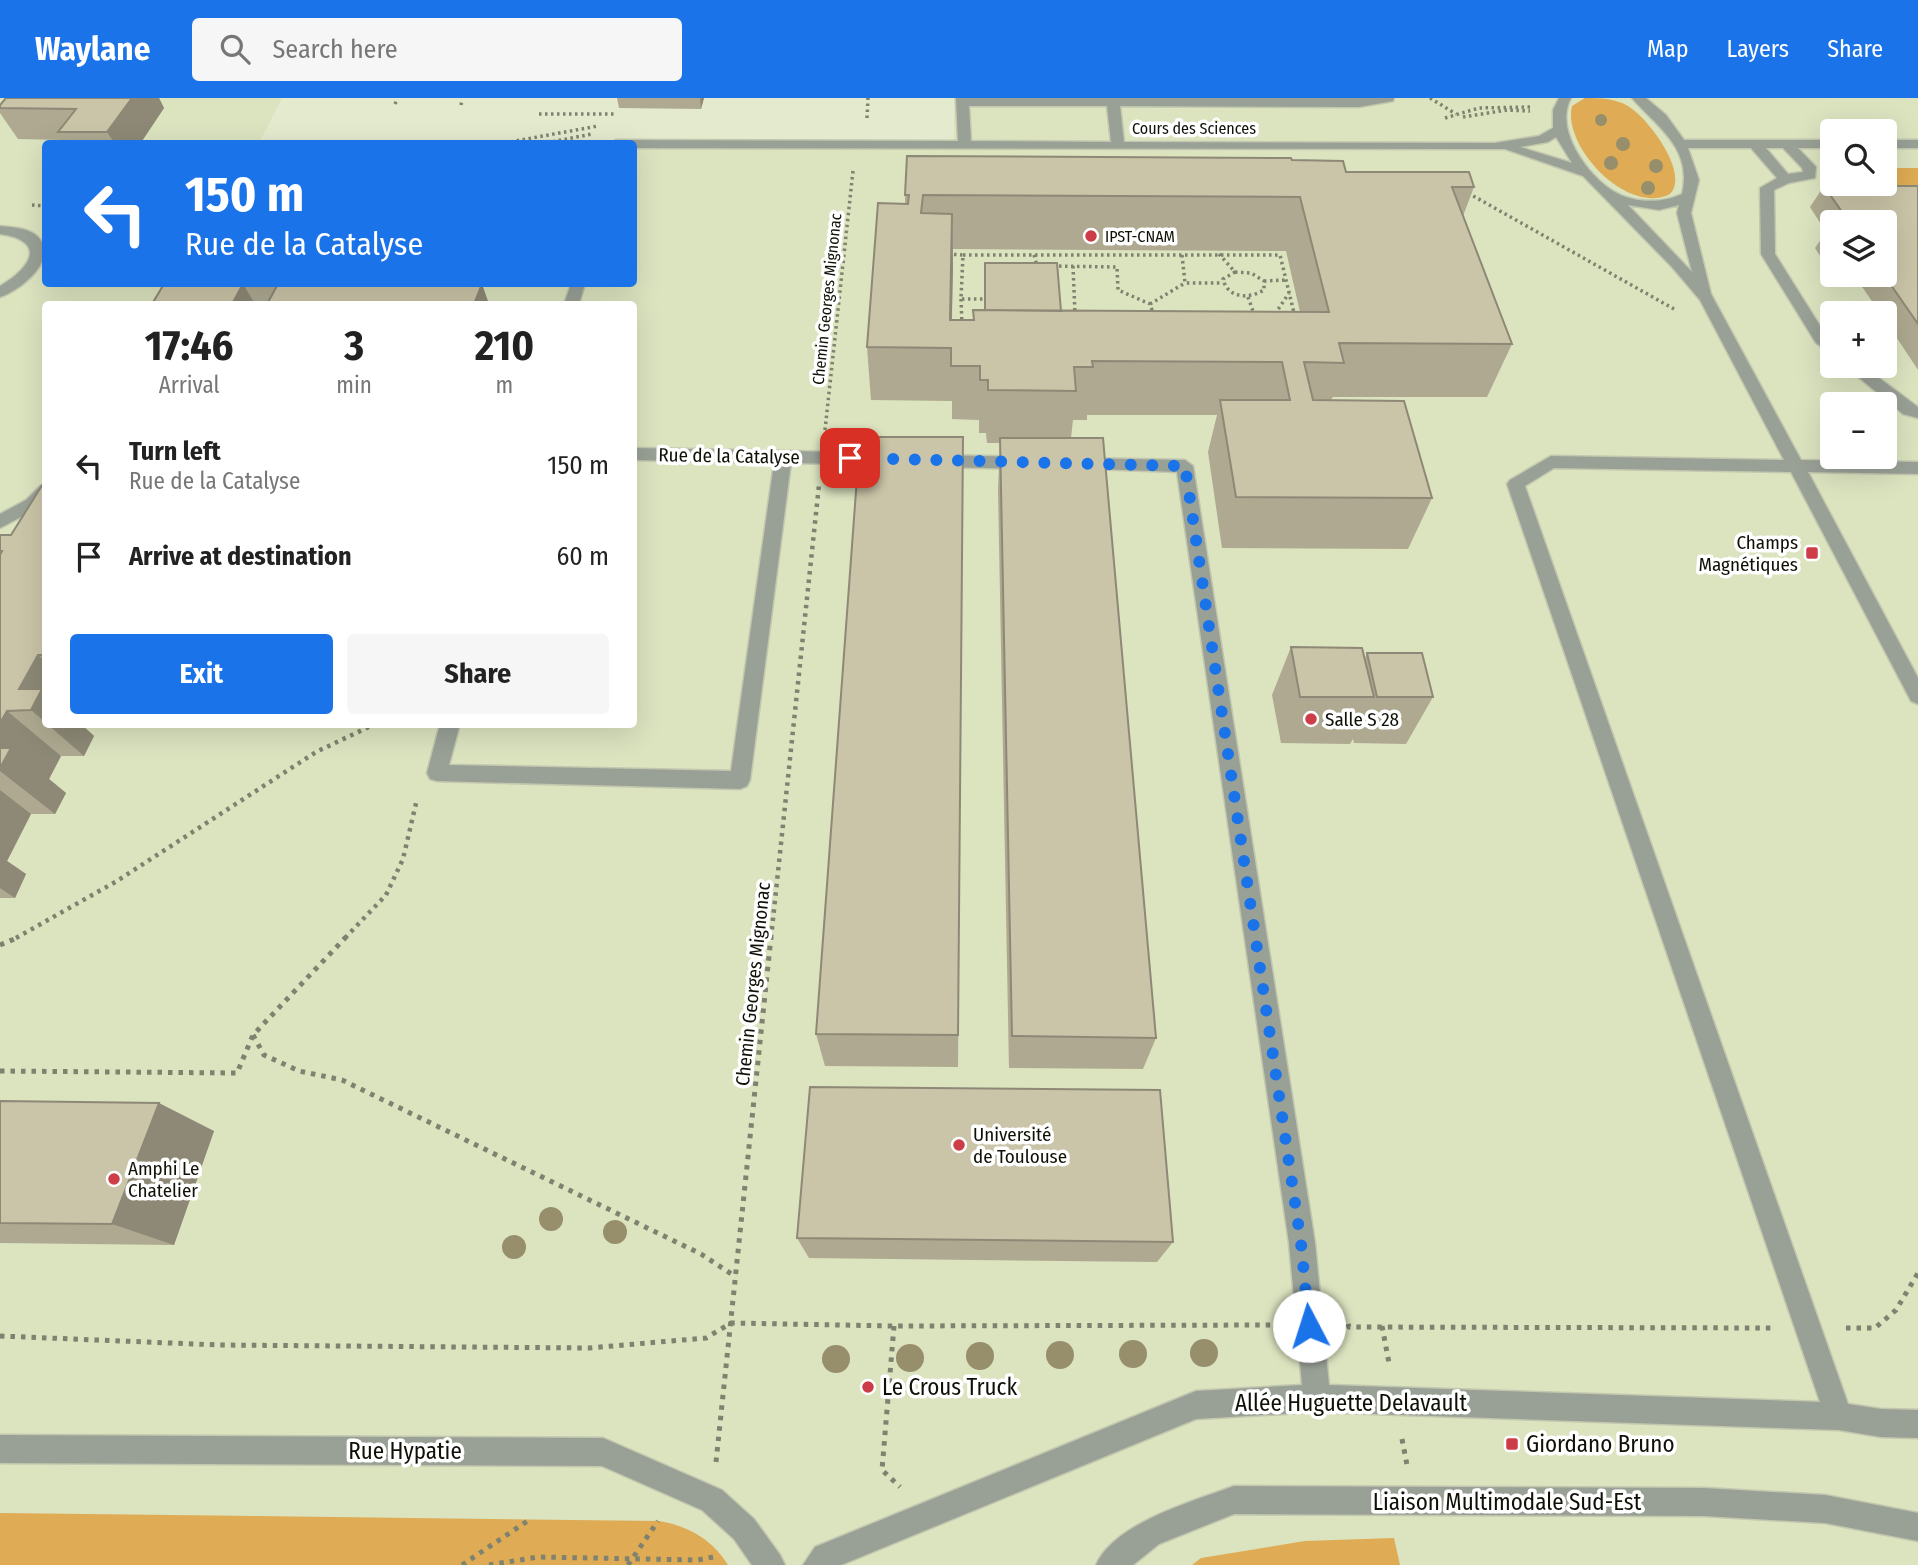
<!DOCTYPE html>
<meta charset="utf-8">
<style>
:root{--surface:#fff;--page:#f6f6f6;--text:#222;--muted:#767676;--accent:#1a73e8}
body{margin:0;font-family:"Fira Sans Condensed",sans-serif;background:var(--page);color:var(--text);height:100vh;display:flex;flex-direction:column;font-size:26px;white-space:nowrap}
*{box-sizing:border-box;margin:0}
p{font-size:23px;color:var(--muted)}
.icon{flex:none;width:38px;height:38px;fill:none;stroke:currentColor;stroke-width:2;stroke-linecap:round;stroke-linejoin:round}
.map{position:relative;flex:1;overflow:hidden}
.drawer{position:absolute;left:42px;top:203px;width:595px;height:427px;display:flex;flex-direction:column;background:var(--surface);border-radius:7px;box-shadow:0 7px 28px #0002}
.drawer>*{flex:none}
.banner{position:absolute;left:42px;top:42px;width:595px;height:147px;border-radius:7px;box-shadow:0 7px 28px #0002;background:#1a73e8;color:#fff;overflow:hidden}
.controls{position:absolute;left:1820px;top:21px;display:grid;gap:14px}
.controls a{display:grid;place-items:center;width:77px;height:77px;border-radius:7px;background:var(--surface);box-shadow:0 7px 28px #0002;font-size:35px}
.pin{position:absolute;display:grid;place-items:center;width:60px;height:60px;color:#fff;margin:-30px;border-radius:14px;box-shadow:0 4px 10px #0006}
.me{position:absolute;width:77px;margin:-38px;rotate:355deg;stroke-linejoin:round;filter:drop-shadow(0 0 5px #0008)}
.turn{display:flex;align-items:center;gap:24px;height:147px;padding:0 28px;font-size:32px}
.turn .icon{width:91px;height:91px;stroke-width:2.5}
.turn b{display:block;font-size:49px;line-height:60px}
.eta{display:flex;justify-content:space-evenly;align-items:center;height:119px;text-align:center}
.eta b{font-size:42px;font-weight:700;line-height:49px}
.button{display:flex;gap:14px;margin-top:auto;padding:14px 28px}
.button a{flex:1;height:80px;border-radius:7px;background:var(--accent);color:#fff;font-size:28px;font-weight:700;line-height:80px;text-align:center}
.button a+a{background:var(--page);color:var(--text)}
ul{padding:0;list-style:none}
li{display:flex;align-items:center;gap:21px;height:91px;padding:0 28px}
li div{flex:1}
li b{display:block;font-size:26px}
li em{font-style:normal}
header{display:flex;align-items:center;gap:42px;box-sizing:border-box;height:98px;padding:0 35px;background:var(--accent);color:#fff}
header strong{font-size:33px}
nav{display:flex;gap:38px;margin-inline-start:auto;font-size:24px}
.search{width:490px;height:63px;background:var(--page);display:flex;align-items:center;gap:18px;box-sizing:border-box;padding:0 24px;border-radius:7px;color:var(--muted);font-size:26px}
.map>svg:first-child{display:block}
.built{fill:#dbe3bf;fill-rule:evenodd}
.green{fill:#dfab54}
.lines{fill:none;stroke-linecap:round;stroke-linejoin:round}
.minor-casing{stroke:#c2c7ae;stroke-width:3}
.path-far2{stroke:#7e826f;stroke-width:3.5;stroke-dasharray:2.5 3.5;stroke-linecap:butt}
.path-far1{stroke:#7e826f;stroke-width:4.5;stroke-dasharray:3.5 5;stroke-linecap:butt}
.path{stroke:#7e826f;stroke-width:5;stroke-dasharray:4.5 6;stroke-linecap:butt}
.minor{fill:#99a096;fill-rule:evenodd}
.tree{fill:#978e6c}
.wall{fill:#aea990;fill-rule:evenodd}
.shaded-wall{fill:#8d8976}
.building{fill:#cac4a8;stroke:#8d8976;stroke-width:2;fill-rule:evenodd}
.route{stroke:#1a73e8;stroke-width:12;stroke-dasharray:0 21.6}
.poi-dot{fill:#cd3d48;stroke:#fff;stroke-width:2.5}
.labels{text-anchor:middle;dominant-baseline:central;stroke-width:7;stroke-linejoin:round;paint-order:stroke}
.far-street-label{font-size:16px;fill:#0f1107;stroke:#fff}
.far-poi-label{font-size:16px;fill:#0f1107;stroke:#fff;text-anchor:start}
.street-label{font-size:19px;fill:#0f1107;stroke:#fff}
.poi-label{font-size:19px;fill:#0f1107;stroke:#fff;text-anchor:start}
.near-poi-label{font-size:23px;fill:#0f1107;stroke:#fff;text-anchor:start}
.near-street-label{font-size:23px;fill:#0f1107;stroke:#fff}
</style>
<header>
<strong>Waylane</strong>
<div class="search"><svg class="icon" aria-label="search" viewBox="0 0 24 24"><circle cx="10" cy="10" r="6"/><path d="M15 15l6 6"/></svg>Search here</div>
<nav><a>Map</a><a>Layers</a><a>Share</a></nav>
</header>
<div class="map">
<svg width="1918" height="1467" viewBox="0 0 1918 1467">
<rect width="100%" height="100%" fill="#e4eace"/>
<path class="built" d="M0,0H282L259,45L46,46V186H634V46L400,45L563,41L954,51V0H1918V1467H0ZM1832,33H1885V86H1832ZM1832,124H1885V177H1832ZM46,206H634V626H46ZM1832,215H1885V268H1832ZM1832,306H1885V359H1832Z"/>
<path class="green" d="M1585,0C1600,0 1614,0 1628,8C1648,20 1690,75 1670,96C1628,118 1562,49 1572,8Z
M1885,70H1918V109L1855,91L1852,86H1885Z
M0,1415L658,1423C687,1427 713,1442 728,1467H0Z
M1394,1440L1400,1467H1192L1201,1460L1305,1443Z"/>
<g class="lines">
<g class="minor-casing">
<path id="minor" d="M956,0H1394L1393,3L1359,9L1120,8L1124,44L1495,45L1539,38L1553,30V12L1559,0H1571C1554,31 1586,76 1613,93C1632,105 1661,106 1682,96C1693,50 1657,29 1632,0H1646L1666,17L1684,42H1832V50H1798L1816,69L1815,80L1789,85L1774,92L1775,156L1827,239L1832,243V256L1816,245L1761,156L1760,90L1777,80L1751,50H1688L1699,82L1691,115L1711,196L1801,362L1918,364V376L1808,374L1918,580V606L1911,603L1791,374L1554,370L1525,388L1848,1306L1881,1311L1918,1312V1340L1881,1339L1839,1332L1317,1314L1196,1321L841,1467H803L815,1449L1196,1293L1302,1287L1289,1145L1177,374L1070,370L1068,366L1070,362L1076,360L1185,362L1193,368L1315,1145L1329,1287L1820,1304L1507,386L1510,382L1551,358L1784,362L1700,202L1672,169L1583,78L1505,51L634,50V46H610L616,42L958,43ZM969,8H1107L1111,44L971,43ZM1556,39L1572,65L1520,49L1548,44ZM1766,50H1783L1802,70L1803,74L1788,76ZM1628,107L1659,112L1679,107L1677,115L1692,174Z
M1885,42H1918V50H1885Z
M0,128C12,129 28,130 37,138C61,160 20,193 0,199V188C31,170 48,143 0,136Z
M178,186H192L179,206H165Z
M571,186H585L579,206H564Z
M1845,268H1863L1918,309V320L1903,316Z
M634,350L887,355L895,361L887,367L791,365L750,682L747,688L740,691L437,683L430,681L427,675L440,626H460L449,667L731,673L774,365L634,362Z
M937,357L1027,359L1035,365L1027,371L937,369L929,363Z
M46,386V403L38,410L0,430V416L26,402L40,388Z
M0,1337L603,1340L722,1392L754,1421L780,1457L785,1467H752L734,1441L702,1412L602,1368L0,1365Z
M1234,1388L1704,1390L1825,1397L1918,1415V1443L1825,1425L1704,1418L1234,1416L1159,1446L1133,1467H1096C1114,1425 1194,1403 1234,1388Z"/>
</g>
<path class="path-far2" d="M1430,0L1456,16
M395,6L397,2
M461,7L462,2
M539,16H616
M1463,19L1507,12L1530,13
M867,20L868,0
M1445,20L1479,10L1530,9
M499,46L598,28
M541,46L592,36
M1468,95L1674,211
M32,107L46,108
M948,156L963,157L961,201H984
M1219,156L1235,174
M963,157H1280L1295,219
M1034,157L1037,168
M1182,157L1185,185H1223
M1053,168L1117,169L1118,192L1150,206L1154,218
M1073,168L1075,216
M1235,174L1251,175L1264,183V192C1249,201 1228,201 1223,181Z
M1264,183L1286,182
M1248,199L1255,219
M961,201L962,227
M1150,206L1185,185
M1275,216L1289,195
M825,332L853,73"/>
<path class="path-far1" d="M16,840L117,783L316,654L375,626
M345,840L386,797L403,761L417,701
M771,840L819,387"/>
<path class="path" d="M0,847L19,839
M253,937L264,957L299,973L342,982L701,1156L736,1179
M0,973L237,975L253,937L346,839
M1348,1226L1349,1229L1771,1230
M894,1228L882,1372L900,1389
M1382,1228L1389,1265
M1846,1230H1875L1896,1212L1918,1175
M0,1238L219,1247L589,1250L706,1240L731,1225L894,1228L1275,1227
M1402,1341L1407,1367
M716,1364L771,839
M462,1467L529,1422
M489,1467L538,1459L698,1462L718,1458
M628,1467L658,1423"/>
<use href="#minor" class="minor"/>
</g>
<g class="tree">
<circle cx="1601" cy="22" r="6"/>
<circle cx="1623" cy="46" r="7"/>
<circle cx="1611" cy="65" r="7"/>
<circle cx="1656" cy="68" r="7"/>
<circle cx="1648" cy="90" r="7"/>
<circle cx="551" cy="1121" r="12"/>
<circle cx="615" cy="1134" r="12"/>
<circle cx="514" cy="1149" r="12"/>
<circle cx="1204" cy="1255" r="14"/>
<circle cx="1133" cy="1256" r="14"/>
<circle cx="1060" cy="1257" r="14"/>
<circle cx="980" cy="1258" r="14"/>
<circle cx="910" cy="1260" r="14"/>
<circle cx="836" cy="1261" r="14"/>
</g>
<path class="wall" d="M159,0L164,10L140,46H66L63,42L18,41L0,15V7Z
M617,0H704L701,11L619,10Z
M1292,62L1346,74L1474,89L1463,118L1512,246L1487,299H1333L1331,302L1432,400L1408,451L1222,450L1208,354L1217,317H1087V322H1073L1071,340L1156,940L1143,971L1009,970L998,392L1000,345H987L986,335H979V322L952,321V303L871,302L867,249L905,106V97ZM953,151L1286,153L1300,214L1061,213L973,222H952Z
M1824,88H1918V272L1885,222V215H1880L1854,177H1885V124H1832V161H1822L1815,150L1826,134L1810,109Z
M193,186H360L489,206H152Z
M963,339L958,969L825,968L816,936Z
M46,381V626H81L94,638L84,658H61L49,681L66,695L55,716H31L7,763L26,776L15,800H0V437H11Z
M1291,549L1365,560L1367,555L1433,599L1406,646L1354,645L1353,641L1350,646L1281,645L1272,597Z
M0,1003L214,1033L174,1147L0,1145Z
M797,1140L1173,1144L1157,1164L809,1160Z"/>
<path class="shaded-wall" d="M132,0H159L164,10L140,46H115L107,34Z
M700,0H704L701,11Z
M952,116L953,170L951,250L950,222Z
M243,186L255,206H232Z
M482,186L489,206H474Z
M38,557L46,564V625L31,612L19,591Z
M7,613L61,658L49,681L66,695L55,716L0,673V625Z
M47,626H81L94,638L84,658Z
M0,692L31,716L7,763L26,776L15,800L0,790Z
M159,1005L214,1033L174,1147L112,1126Z"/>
<path class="building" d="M6,0H132L107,34H58L76,11L0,10V7Z
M907,58L1291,60L1292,62L1343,63L1346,74H1469L1474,89H1452L1512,246L1339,245L1344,265L1304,264L1313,302L1404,303L1432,400L1236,399L1220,302H1290L1282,264L1092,263L1093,269H1074L1076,293L988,292V282H980V268H951V250L867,249L878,105L908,106L909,97H905ZM923,97L1300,99L1329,214L973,212L974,222H950L952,116L921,115Z
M1824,88H1918V226L1884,177L1885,124H1849Z
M985,165H1057L1061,213L985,212Z
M164,186H243L232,206H152Z
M278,186H482L474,206H267Z
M860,339H963L958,937L816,936Z
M1000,340H1103L1156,940L1012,938Z
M46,381V557H38L19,591H42L31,612L7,613L0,625V457L2,453H0V437H11Z
M1291,549L1362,550L1374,599H1300Z
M1367,555H1422L1433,599H1377Z
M0,650H11L0,670Z
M810,989L1160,992L1173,1144L797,1140Z
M0,1003L159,1005L112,1126L0,1125Z"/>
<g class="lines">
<path class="route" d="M850,360L1185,368L1301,1145L1309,1228"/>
</g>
<g class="poi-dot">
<circle cx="1091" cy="138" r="7"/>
<rect x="1805" y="448" width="14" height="14" rx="3.5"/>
<circle cx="1311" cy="621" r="7"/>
<circle cx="959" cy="1047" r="7"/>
<circle cx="114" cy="1081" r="7"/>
<circle cx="868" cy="1289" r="7"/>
<rect x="1505" y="1339" width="14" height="14" rx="3.5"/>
</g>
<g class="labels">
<g class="far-street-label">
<text x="1194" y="30">Cours des Sciences</text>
<text transform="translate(827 201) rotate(-84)">Chemin Georges Mignonac</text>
</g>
<g class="far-poi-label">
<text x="1105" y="138">IPST-CNAM</text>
</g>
<g class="street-label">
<text transform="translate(729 358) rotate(1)">Rue de la Catalyse</text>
<text transform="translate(753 886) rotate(-84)">Chemin Georges Mignonac</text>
</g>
<g class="poi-label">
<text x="1798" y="444" text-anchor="end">Champs<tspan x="1798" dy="22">Magnétiques</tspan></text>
<text x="1325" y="621">Salle S 28</text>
<text x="973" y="1036">Université<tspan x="973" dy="22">de Toulouse</tspan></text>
<text x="128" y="1070">Amphi Le<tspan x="128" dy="22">Chatelier</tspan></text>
</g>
<g class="near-poi-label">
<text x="882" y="1289">Le Crous Truck</text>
<text x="1526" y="1346">Giordano Bruno</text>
</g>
<g class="near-street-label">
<text x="1351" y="1305">Allée Huguette Delavault</text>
<text x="405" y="1353">Rue Hypatie</text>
<text x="1507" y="1404">Liaison Multimodale Sud-Est</text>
</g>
</g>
</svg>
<div class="controls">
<a><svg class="icon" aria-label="search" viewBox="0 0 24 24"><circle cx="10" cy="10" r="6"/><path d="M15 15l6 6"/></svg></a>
<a><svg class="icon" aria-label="layers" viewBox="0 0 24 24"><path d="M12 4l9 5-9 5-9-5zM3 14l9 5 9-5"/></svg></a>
<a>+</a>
<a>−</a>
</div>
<div class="pin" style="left:850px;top:360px;background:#d93025"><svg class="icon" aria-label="arrive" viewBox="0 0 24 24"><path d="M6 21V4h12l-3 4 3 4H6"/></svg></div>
<svg class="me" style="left:1309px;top:1228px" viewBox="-20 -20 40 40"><circle r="19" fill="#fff"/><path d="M0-13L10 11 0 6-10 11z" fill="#1a73e8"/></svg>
<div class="banner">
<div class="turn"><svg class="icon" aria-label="left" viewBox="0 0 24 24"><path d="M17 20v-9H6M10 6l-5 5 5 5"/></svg><div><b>150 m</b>Rue de la Catalyse</div></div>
</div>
<section class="drawer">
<div class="eta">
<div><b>17:46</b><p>Arrival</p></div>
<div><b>3</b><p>min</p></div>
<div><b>210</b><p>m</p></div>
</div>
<ul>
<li><svg class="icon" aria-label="left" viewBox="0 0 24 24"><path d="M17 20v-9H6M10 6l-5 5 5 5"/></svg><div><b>Turn left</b><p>Rue de la Catalyse</p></div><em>150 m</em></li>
<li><svg class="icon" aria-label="arrive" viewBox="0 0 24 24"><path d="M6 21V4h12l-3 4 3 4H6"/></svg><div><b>Arrive at destination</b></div><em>60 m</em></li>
</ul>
<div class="button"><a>Exit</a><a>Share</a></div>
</section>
</div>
